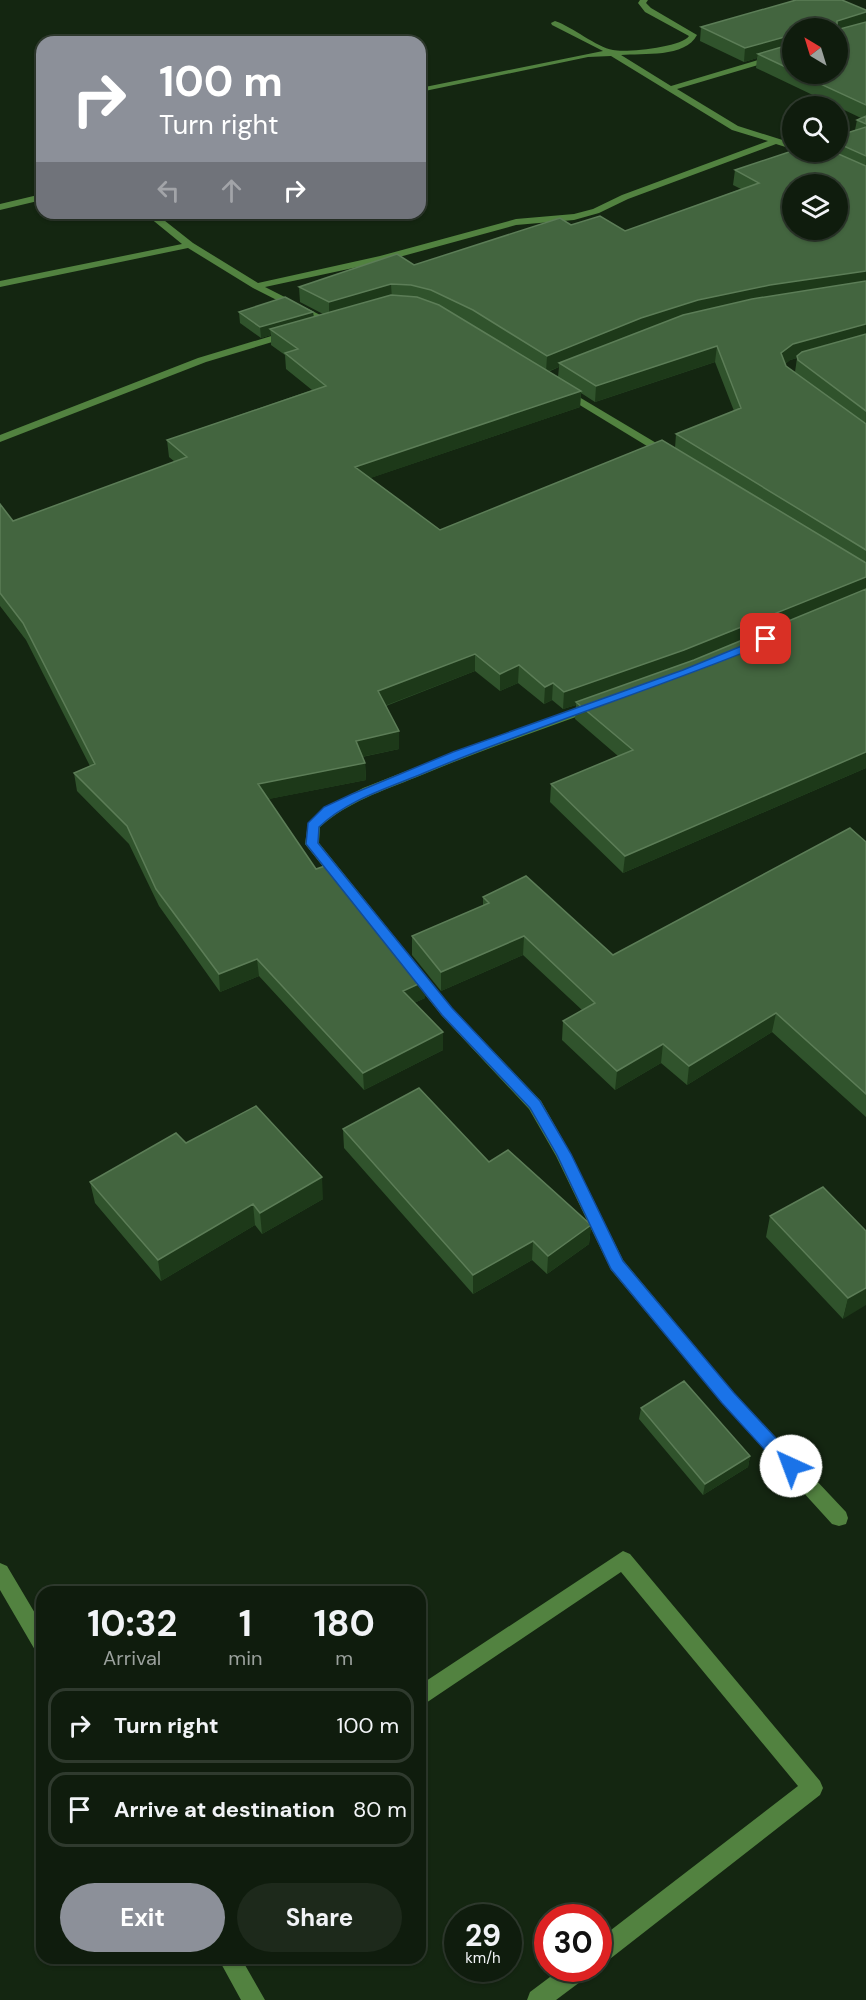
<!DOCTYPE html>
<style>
:root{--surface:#0f1c0d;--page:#1d291b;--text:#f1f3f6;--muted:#9ba19d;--line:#2f3a2e;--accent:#8c9099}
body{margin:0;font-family:"DM Sans",sans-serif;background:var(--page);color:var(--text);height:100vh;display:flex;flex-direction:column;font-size:22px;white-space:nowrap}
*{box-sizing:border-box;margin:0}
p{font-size:20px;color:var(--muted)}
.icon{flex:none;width:33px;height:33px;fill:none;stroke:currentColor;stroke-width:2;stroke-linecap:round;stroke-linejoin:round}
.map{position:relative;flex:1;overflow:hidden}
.side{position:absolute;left:36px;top:1586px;width:390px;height:378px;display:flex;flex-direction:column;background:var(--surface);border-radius:18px;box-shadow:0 2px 4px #0004,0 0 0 2px var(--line)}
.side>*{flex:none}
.banner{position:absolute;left:36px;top:36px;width:390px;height:183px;border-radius:18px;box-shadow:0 2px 4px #0004,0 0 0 2px var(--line);background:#8c9099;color:#fff;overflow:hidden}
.needle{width:39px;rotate:322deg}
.tools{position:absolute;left:782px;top:18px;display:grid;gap:12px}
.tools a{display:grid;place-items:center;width:66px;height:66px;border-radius:50%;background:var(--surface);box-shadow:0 2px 4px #0004,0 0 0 2px var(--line);font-size:30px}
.speed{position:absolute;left:444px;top:1904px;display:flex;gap:12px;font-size:30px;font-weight:700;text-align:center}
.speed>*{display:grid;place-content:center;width:78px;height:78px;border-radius:50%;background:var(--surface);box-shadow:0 2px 4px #0004,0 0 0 2px var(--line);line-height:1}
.speed small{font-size:15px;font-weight:400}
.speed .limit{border:9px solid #d22;background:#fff;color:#111}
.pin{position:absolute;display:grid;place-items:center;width:51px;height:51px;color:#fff;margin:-26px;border-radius:12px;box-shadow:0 3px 9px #0006}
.me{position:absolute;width:66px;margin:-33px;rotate:317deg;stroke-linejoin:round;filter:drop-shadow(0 0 4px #0008)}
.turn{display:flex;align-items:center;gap:21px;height:126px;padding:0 24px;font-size:27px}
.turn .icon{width:78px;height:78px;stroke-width:2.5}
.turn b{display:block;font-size:42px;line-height:51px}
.lanes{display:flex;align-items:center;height:57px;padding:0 24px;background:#0003;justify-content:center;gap:30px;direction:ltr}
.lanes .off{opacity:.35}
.eta{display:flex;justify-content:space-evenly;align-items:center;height:102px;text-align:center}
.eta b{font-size:36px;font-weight:700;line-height:42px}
.cta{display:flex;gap:12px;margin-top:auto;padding:12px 24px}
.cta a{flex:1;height:69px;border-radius:36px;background:var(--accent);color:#fff;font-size:24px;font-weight:700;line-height:69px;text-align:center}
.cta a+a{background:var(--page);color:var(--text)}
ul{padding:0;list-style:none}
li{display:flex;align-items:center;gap:18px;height:75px;margin:0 12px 9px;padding:0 12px;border:3px solid var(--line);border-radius:18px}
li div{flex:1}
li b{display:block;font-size:22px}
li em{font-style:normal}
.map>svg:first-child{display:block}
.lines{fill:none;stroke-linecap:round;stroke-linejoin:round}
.minor{fill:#528240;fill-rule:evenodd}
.wall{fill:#30532c;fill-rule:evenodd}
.shaded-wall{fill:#1d3919}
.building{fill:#43653f;stroke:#5c7d57;stroke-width:1.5;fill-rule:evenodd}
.route{fill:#1a73e8;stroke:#114b97;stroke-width:1.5}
</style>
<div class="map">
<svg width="866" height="2000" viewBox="0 0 866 2000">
<rect width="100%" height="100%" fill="#142611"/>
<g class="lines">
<path class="minor" d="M640,0H648L646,3L651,8L697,35C685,58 643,53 621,55L671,86L792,50V55L677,89L738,126L792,143V149L776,144L628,199L599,213L574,220L516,225L381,262L265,287L332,321L333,323L328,326L253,288L188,248L0,287V281L182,244L144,213H155L193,243L258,283L380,256L516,219L574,214L593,209L622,195L768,141L732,130L611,56L588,57L420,92V88L603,51L552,25L551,23L555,21C573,27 596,47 613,50C626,53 682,47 689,36L645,12L638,3Z
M42,194V200L0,210V204Z
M288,331L293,334L292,336L206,362L0,442V435L198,358Z
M564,388L673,453L674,455L673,457H665L560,393V389Z
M593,702L598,703L599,706L598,709C537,731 476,752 417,777C382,791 348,802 320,827L319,843L452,1008L541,1101L571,1154L623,1260L734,1393L846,1512L848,1518L846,1524L839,1526L832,1524L722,1403L611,1270L556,1156L529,1109L442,1016L305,844L308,823L329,806L363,788L470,746Z
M623,1551L630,1554L820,1781L823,1788L820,1795L606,1962L598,1965V1940L798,1786L621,1572L420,1707V1685Z
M0,1563L7,1566L42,1625V1652L35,1650L0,1590Z
M218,1958H241L265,2000H241Z
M562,1968H591L588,1976L556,2000H527L530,1992Z"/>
</g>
<path class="wall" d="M866,10V768L623,873L550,802L551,784L618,756L575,719L576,705L563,709L552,700L544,704L518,683L500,691L475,671L386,706L399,749L362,757L365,763L366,780L268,799L316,869L390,947L425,981V998L414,1003L443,1032V1050L364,1090L259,976L220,992L159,906L129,844L77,791L74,773L90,766L26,640L0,606V504L13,521L175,462L169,457L167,440L312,390L286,369L285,355L271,345V335L261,338L240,323L239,312H313L314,317L323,314L300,302L299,287L414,265L571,225L625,231L741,189L733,185L735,170L792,152H837V136L855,130L857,120L861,118L756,68L757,58L744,62L700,41L701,27ZM792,28L837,74H792ZM797,358L795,372L786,366L785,364L790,360ZM715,362L734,411L676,434L675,448L440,530L370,478L580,407L581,393L595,402ZM559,367L558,377L548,372Z
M866,842V1117L772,1032L687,1085L661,1063L615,1090L562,1040L563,1021L582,1010L523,955L441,991L412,955V936L483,906V897L613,955Z
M343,1129L489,1162L591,1225L589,1244L547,1274L532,1260L473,1294L344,1148Z
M186,1143L323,1199L262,1234L255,1225L161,1281L95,1203L90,1182Z
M770,1216L866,1231L843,1319L766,1237Z
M641,1408L750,1456L748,1467L703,1495L639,1419Z"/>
<path class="shaded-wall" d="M866,12V22L837,34V21Z
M792,35V49L758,54L757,58L744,62L745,48Z
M866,271V287L559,363V367L546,372L547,356L641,318L698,300L770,285Z
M391,284L392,300L329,318V302Z
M313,312L314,322L270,329L271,335L261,338L260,327Z
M866,324V340L797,356V358L790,360L779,369L781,353L793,344Z
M717,346L715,362L595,402L596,386Z
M581,391L580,407L356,483L355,467Z
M866,577V593L682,667L576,702V705L563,709L564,692Z
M475,654V671L379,708L378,691Z
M519,665L518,683L500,691V674Z
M553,683L552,700L544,704L545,687Z
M399,731V749L356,758V741Z
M866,752V768L623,873L625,856Z
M365,763L366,780L259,801L258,784Z
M524,936L523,955L441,991V972Z
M257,959L259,976L220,992L219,974Z
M425,981V998L403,1008V991Z
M776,1013L772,1032L687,1085L689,1066Z
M443,1032V1050L364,1090L363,1073Z
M663,1044L661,1063L615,1090L617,1071Z
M322,1177L323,1199L262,1234L260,1213Z
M253,1204L255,1225L161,1281L158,1260Z
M591,1225L589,1244L547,1274L548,1256Z
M533,1241L532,1260L473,1294V1275Z
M866,1288V1305L843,1319L848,1298Z
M750,1456L748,1467L703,1495L705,1484Z"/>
<path class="building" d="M796,0H842L866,10V12L837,21V27L840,29L866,22V105L799,74H837V28H792V35L745,48L701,27Z
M792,44V70L758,54Z
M866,116V124L857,120Z
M866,127V156L837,143V136Z
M792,151L834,152L866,166V271L770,285L698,300L641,318L547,356L473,310L431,290L411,285L391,284L329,302L299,287L397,254L414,265L560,218L571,225L600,216L625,231L759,183L735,170ZM792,184H837V230H792Z
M866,281V324L793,344L781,353L786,366L866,424V550L676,434L741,408L717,346L596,386L559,363L683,315L752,299Z
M391,295L417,297L439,305L581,391L355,467L440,530L662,440L866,563V577L684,650L564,692L553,683L545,687L519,665L500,674L475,654L378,691L399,731L356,741L365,763L258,784L316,869L325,866L390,947L396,944L425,981L403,991L443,1032L363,1073L257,959L219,974L156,889L127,826L74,773L95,764L23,623L0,593V504L13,521L187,457L167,440L326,386L285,353L298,349L270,329Z
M285,297L313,312L260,327L239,312Z
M866,334V411L798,360L797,356L802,352Z
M866,589V752L625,856L551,784L633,750L576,702L694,660Z
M850,828L866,842V1094L776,1013L689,1066L663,1044L617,1071L563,1021L595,1003L524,936L441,972L412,936L489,903L483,897L526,876L613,955Z
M419,1088L489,1162L508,1150L591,1225L548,1256L533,1241L473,1275L343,1129Z
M256,1106L322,1177L260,1213L253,1204L158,1260L90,1182L176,1133L186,1143Z
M823,1187L866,1231V1288L848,1298L770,1216Z
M684,1381L750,1456L705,1484L641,1408Z"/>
<path class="route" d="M766,636L770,637V642C656,689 538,725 424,773C388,788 347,800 319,827L318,843L452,1008L540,1101L571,1154L623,1261L734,1393L797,1461L800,1466L797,1472L791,1474L785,1472L722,1403L611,1269L557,1155L530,1108L442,1015L306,844L308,823L324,807L352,794L453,752L683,670Z"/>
</svg>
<div class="tools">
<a><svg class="needle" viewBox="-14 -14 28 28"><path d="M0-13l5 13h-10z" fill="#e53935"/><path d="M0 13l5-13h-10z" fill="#9ba19d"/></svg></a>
<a><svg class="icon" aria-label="search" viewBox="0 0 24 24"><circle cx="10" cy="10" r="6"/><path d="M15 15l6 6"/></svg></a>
<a><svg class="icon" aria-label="layers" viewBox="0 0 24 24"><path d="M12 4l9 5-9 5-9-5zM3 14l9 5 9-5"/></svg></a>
</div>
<div class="speed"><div>29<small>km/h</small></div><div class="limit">30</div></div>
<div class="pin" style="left:766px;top:639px;background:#d93025"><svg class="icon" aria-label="arrive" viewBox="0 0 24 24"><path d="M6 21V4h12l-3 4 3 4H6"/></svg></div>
<svg class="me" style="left:791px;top:1466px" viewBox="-20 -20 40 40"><circle r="19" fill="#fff"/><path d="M0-13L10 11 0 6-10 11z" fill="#1a73e8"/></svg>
<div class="banner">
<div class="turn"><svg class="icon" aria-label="right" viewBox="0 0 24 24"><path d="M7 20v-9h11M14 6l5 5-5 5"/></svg><div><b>100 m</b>Turn right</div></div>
<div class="lanes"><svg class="icon off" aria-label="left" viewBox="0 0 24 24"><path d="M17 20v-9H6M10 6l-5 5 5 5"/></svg><svg class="icon off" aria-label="ahead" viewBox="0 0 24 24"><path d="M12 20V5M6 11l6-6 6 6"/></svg><svg class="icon" aria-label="right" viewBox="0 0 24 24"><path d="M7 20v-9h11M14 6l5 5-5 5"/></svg></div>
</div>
<section class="side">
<div class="eta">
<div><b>10:32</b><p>Arrival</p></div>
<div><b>1</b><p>min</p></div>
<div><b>180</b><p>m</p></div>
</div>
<ul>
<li><svg class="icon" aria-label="right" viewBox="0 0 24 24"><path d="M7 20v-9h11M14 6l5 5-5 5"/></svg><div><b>Turn right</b></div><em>100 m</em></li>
<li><svg class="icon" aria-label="arrive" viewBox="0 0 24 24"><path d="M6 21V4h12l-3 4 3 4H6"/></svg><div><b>Arrive at destination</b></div><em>80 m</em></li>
</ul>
<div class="cta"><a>Exit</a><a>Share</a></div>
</section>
</div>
